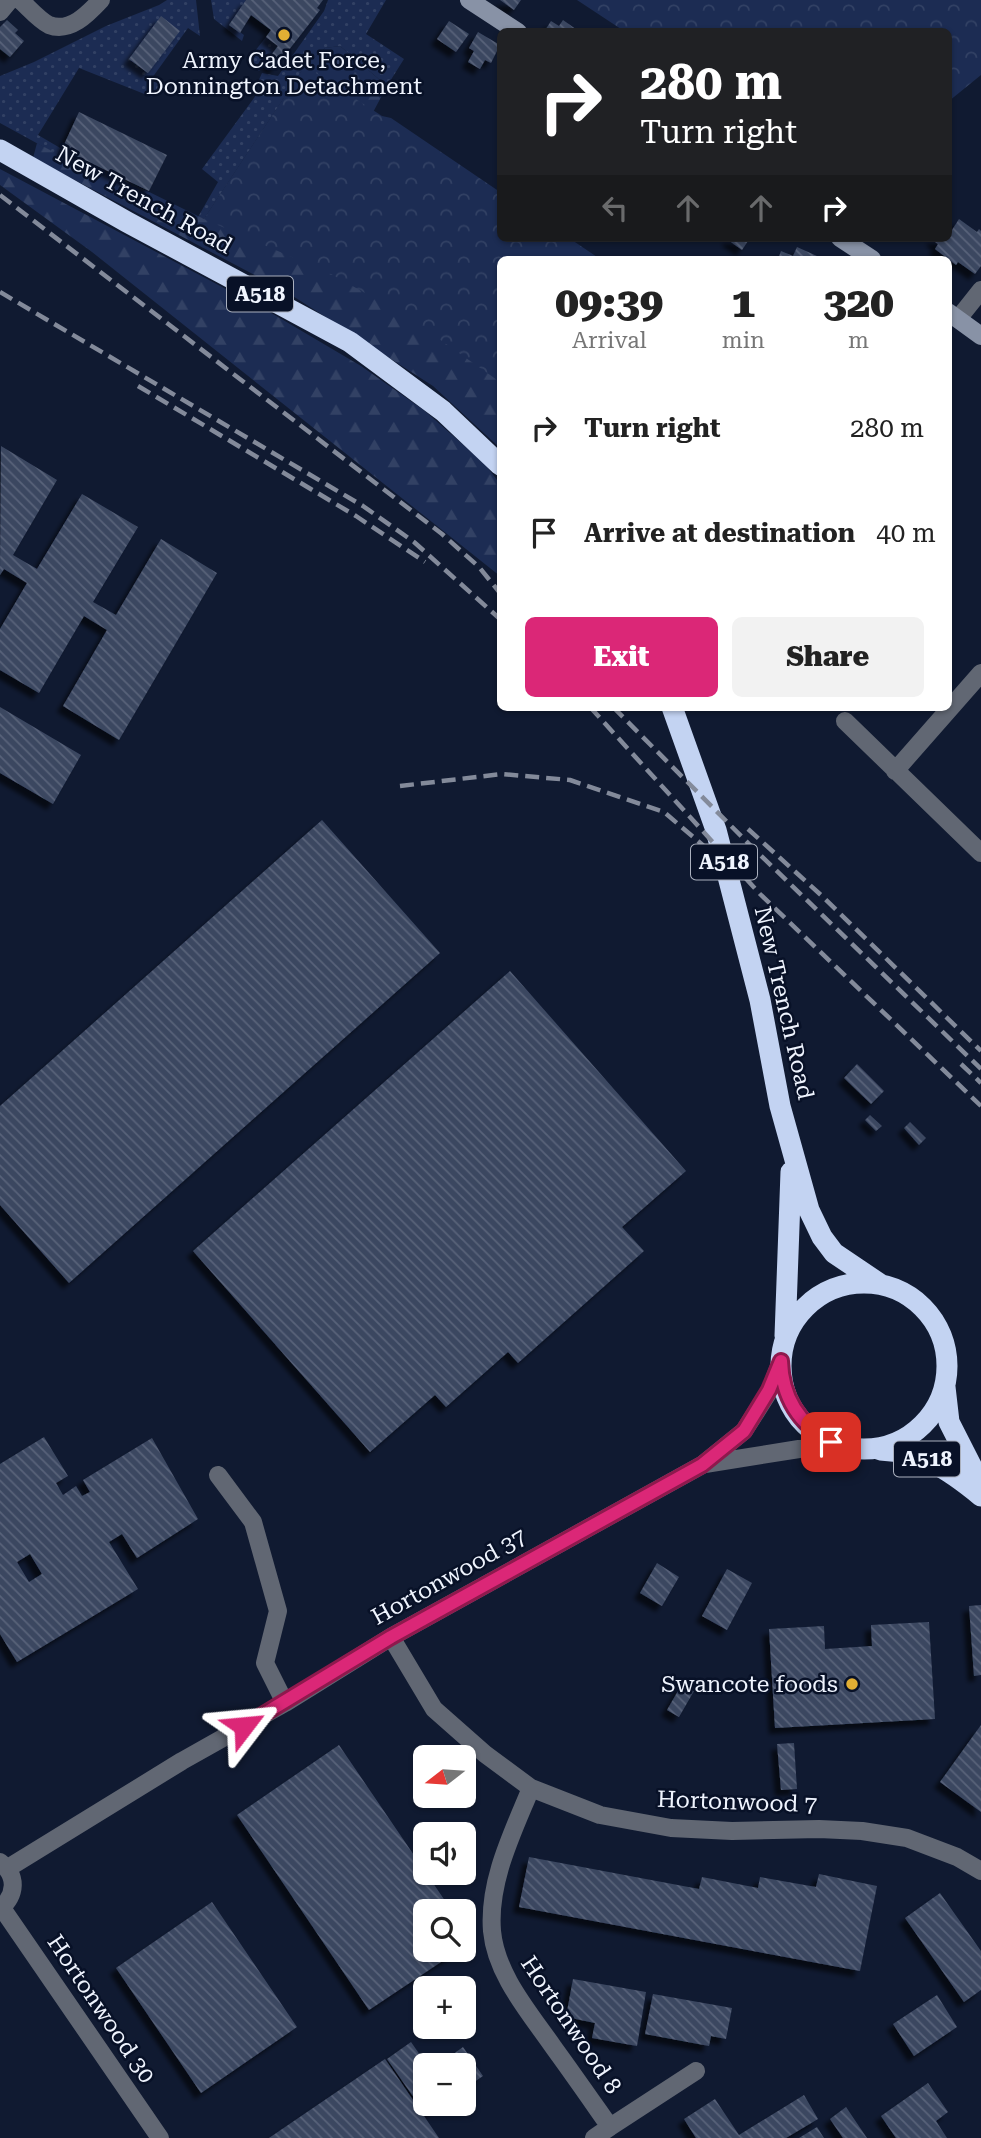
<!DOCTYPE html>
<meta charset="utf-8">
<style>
:root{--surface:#fff;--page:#f2f2f2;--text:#222;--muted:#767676;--accent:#db2777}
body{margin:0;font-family:"Roboto Serif",serif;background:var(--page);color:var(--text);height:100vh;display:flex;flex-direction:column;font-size:26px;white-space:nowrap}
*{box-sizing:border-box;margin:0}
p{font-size:23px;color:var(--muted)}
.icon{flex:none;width:38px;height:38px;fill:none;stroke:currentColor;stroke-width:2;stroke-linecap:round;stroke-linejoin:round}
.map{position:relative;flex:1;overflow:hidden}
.side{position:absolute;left:497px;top:256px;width:455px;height:455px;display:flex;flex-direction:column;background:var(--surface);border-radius:10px;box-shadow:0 2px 5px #0004}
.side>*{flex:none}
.top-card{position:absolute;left:497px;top:28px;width:455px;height:214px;border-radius:10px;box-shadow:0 2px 5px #0004;background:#202124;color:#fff;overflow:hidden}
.needle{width:46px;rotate:253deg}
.buttons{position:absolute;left:413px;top:1745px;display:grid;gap:14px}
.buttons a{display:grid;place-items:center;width:63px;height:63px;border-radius:10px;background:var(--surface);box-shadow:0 2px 5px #0004;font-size:35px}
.pin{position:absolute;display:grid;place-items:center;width:60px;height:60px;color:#fff;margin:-30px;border-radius:14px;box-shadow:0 4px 10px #0006}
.me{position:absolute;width:77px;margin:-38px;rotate:61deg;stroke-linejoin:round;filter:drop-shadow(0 0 5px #0008)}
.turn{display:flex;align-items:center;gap:24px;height:147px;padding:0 28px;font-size:32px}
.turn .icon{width:91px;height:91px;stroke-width:2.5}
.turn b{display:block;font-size:49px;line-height:60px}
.lanes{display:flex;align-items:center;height:66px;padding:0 28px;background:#0003;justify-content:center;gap:35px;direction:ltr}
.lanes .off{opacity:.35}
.eta{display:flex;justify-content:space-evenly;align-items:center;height:119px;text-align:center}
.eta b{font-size:42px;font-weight:800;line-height:49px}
.action{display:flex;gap:14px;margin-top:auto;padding:14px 28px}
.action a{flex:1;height:80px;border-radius:10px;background:var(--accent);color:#fff;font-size:28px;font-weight:800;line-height:80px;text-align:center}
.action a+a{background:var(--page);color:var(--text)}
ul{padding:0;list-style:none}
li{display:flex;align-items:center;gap:21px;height:105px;padding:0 28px}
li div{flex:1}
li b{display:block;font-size:26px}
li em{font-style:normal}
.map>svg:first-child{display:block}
.grass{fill:url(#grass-dots)}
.forest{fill:url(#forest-firs)}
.park{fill:url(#park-crowns)}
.building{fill:url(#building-back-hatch);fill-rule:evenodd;filter:url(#shadow)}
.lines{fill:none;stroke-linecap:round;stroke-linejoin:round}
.street{stroke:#616773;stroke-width:18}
.secondary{stroke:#8892a6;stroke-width:18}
.highway{stroke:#c3d3f2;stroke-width:21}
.rail{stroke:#838a9a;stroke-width:4.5;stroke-dasharray:14 7;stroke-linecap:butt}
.route-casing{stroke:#8e194d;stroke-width:18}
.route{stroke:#db2777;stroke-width:12}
.poi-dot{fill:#e2af34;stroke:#081127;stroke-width:2.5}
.labels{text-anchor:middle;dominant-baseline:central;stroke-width:5;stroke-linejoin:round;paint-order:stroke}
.shield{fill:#081127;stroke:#aab0be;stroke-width:2}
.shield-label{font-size:21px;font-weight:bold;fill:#eff4fe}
.poi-label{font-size:23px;fill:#eff4fe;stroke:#081127}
.street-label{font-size:23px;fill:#eff4fe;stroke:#081127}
</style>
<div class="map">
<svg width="981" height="2138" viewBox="0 0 981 2138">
<defs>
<pattern id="grass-dots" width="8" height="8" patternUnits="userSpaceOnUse" patternTransform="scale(1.75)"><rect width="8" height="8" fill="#1c2c53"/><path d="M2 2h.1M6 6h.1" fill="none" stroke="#324164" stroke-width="1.8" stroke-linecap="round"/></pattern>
<pattern id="forest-firs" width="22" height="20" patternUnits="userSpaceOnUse" patternTransform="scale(1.75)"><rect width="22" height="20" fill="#1c2c53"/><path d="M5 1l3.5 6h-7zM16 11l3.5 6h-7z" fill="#324164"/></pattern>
<pattern id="park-crowns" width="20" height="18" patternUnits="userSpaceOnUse" patternTransform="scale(1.75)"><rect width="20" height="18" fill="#1c2c53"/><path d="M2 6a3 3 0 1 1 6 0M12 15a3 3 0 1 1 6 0" fill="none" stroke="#324164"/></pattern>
<pattern id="building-back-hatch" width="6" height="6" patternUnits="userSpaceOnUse" patternTransform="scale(1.75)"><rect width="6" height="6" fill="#3b4761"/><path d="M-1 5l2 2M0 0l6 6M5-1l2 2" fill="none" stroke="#586279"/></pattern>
<filter id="shadow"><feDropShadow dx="-6" dy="6" stdDeviation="2" flood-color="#0009"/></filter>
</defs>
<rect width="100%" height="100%" fill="#101a31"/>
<path class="grass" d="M167,0H196L200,36L188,28L152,78L162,84L152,97L79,68L38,135L62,149V157L0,123V76L34,62L106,26L159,5Z
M211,0H246L230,25L244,35L242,41L214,19Z
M328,0H386L366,34L404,59L387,86L340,46L325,48L305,66L204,219L198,217L218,182L202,169L262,87L258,82L262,73L278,76L324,11Z
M266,37L278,46L259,71L248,60Z"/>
<path class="forest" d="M340,46L387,86L362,133L500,368V448L433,386L285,291L33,158L37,143L61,156L62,149L204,219L305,66L325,48Z
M0,169L273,314L361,366L425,411L485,464L500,484V576L92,252L0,185Z"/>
<path class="park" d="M577,0H981V75L949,101L948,32L624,31Z
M305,66L382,116L391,118L500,192V238H569L600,259H500V382L408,317L331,274L204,219Z"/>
<path class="building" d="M246,0H323L317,8L320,10L274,69L266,62L278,46L266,37L271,30L251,15L240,33L229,25Z
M500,0H521L514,10Z
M161,16L180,31L148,73L129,59Z
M7,20L18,30L15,33L24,41L10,57L0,49V27Z
M563,20L580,32H544L551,21L559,26Z
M449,21L469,34L456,52L437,39Z
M478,32L500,45L491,63L485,60L480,69L468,62L474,51L469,48Z
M79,112L167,155L149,191L62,149Z
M959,219L977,232L979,229L981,231V266L975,274L958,262L956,265L935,249L938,244L932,240L934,238H948V228L952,230Z
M729,238H750L742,250L728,240Z
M797,247L817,256L816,259H778L781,251L793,256Z
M1,446L57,480L13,555L37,569L82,494L138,527L93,602L116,615L161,539L217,573L119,740L63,706L107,630L84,616L39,693L0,670V629L27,583L4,569L0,575Z
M0,707L81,755L53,804L0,773Z
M322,820L440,953L69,1283L0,1205V1106Z
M510,971L686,1171L622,1227L644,1251L518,1363L508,1352L446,1407L435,1395L370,1452L193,1251Z
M857,1064L884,1091L871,1104L844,1078Z
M870,1115L882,1126L876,1131L865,1120Z
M910,1122L926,1138L919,1145L904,1128Z
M44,1437L68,1476L56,1483L63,1495L76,1486L82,1496L90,1492L83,1480L152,1438L198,1519L137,1558L122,1534L109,1542L138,1589L17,1662L0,1634V1464ZM30,1554L42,1574L29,1582L17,1562Z
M657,1563L679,1577L662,1606L640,1593Z
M727,1569L752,1583L727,1630L702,1616Z
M981,1605V1675L974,1676L969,1606Z
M929,1622L935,1719L775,1728L769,1629L824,1626L825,1649L872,1646L871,1625Z
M682,1684L694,1691L679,1717L667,1710Z
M981,1725V1812L940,1782Z
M794,1743L797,1789L781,1790L777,1744Z
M339,1745L452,1911H425V1950H459L369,2010L237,1815Z
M529,1857L699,1889L702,1877L758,1888L760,1877L816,1887L819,1874L877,1886L860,1971L519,1907Z
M940,1893L981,1951V1990L964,2002L905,1918Z
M212,1902L297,2027L201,2093L116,1968Z
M573,1979L646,1992L637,2046L592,2038L595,2023L566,2017Z
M653,1994L732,2008L726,2039L711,2036L709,2046L645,2034Z
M937,1995L957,2027L914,2056L893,2024Z
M411,2042L427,2065L425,2104H442L426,2115L387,2059Z
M463,2047L483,2076L464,2089V2065H438Z
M385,2059L439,2138H269Z
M928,2083L948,2112L936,2121L947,2138H896L881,2116Z
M804,2095L818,2119L786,2138H696L684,2119L715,2099L739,2135Z
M846,2107L867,2138H843L830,2119Z
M817,2127L824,2138H799Z"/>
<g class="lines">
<path class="street" d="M20,0C28,7 39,20 49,25C70,33 88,14 101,0
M0,12L10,0
M958,319L981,290
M845,721L981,853
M895,771L981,673
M705,1464L799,1449L850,1447
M218,1475L253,1522L278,1611L265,1663L285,1703
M391,1637L434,1709L485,1754L531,1788L600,1815L671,1828L732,1831L819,1829L862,1831L907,1838L957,1857L981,1871
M531,1788C513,1832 488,1881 492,1931C496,1975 530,2013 554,2048C573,2074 591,2100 610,2127L594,2138
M0,1862C18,1876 16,1895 0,1909
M8,1868L182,1761L285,1703L391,1637L702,1465L744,1431L770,1390L781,1361
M2,1908L160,2138
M610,2127L696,2071"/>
<path class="secondary" d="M469,0L518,32
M840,238L872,259
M948,312L981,336"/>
<path class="highway" d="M0,150L127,222L350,342L443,411L500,465
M672,707L716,830L760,1000L780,1106L809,1210L822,1237L834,1253L880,1284
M781 1366a83 83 0 1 1 166 0a83 83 0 1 1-166 0Z
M785,1336L791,1172
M945,1387L949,1422L981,1485
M880,1450C923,1452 948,1469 981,1496"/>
<path class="rail" d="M0,195L442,534L479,567L500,593
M0,292L363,506L414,542L500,619
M138,386L356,516L425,562
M590,707L760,894L981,1106
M613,707L750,845L981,1069
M400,786L502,774L570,780L664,812L712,853
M748,829L822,896L981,1051
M961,1064L981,1083"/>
</g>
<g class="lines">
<g class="route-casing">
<path id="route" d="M244,1726L391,1637L702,1465L744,1431L769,1390L781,1361C782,1397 799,1424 831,1442"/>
</g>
<use href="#route" class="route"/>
</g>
<g class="poi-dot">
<circle cx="284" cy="35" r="7"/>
<circle cx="852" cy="1684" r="7"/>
</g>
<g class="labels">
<g class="shield">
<rect x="227" y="276.5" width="66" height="35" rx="5"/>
<rect x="691" y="844.5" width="66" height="35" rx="5"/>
<rect x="894" y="1441.5" width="66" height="35" rx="5"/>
</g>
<g class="shield-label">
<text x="260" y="294">A518</text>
<text x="724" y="862">A518</text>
<text x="927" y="1459">A518</text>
</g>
<g class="poi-label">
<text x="284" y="60">Army Cadet Force,<tspan x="284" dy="26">Donnington Detachment</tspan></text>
<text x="838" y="1684" text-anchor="end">Swancote foods</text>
</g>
<g class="street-label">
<text transform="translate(144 200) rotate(29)">New Trench Road</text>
<text transform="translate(784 1003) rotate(77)">New Trench Road</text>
<text transform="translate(449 1577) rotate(-29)">Hortonwood 37</text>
<text transform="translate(737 1802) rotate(2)">Hortonwood 7</text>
<text transform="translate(101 2009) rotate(56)">Hortonwood 30</text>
<text transform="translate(571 2025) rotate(56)">Hortonwood 8</text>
</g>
</g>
</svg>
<div class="buttons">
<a><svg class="needle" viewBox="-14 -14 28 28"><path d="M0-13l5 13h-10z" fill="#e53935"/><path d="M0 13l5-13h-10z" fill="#767676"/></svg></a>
<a><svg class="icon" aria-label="sound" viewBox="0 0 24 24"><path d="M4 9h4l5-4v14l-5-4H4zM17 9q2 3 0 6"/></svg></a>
<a><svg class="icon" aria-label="search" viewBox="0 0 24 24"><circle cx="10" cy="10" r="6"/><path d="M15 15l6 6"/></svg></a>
<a>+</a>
<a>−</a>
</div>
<div class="pin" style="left:831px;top:1442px;background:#d93025"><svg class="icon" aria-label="arrive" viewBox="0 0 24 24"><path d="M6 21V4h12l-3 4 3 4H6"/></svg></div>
<svg class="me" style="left:244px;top:1726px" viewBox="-20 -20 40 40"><path d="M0-17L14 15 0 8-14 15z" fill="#db2777" stroke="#fff" stroke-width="4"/></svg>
<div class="top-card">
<div class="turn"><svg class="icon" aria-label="right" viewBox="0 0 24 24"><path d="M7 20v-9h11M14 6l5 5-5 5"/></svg><div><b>280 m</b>Turn right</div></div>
<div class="lanes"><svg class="icon off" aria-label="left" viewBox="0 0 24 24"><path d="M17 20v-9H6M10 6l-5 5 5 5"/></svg><svg class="icon off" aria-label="ahead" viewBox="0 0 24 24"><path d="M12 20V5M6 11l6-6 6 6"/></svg><svg class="icon off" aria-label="ahead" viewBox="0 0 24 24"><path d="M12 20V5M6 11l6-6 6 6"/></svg><svg class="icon" aria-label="right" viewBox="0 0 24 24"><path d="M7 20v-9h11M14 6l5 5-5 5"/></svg></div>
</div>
<section class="side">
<div class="eta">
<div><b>09:39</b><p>Arrival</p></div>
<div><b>1</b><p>min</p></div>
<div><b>320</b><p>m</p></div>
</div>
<ul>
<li><svg class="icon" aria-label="right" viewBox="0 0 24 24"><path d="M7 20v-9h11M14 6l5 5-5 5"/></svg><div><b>Turn right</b></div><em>280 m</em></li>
<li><svg class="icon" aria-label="arrive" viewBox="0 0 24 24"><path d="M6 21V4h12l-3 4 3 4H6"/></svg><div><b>Arrive at destination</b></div><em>40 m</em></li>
</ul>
<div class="action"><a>Exit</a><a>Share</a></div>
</section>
</div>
